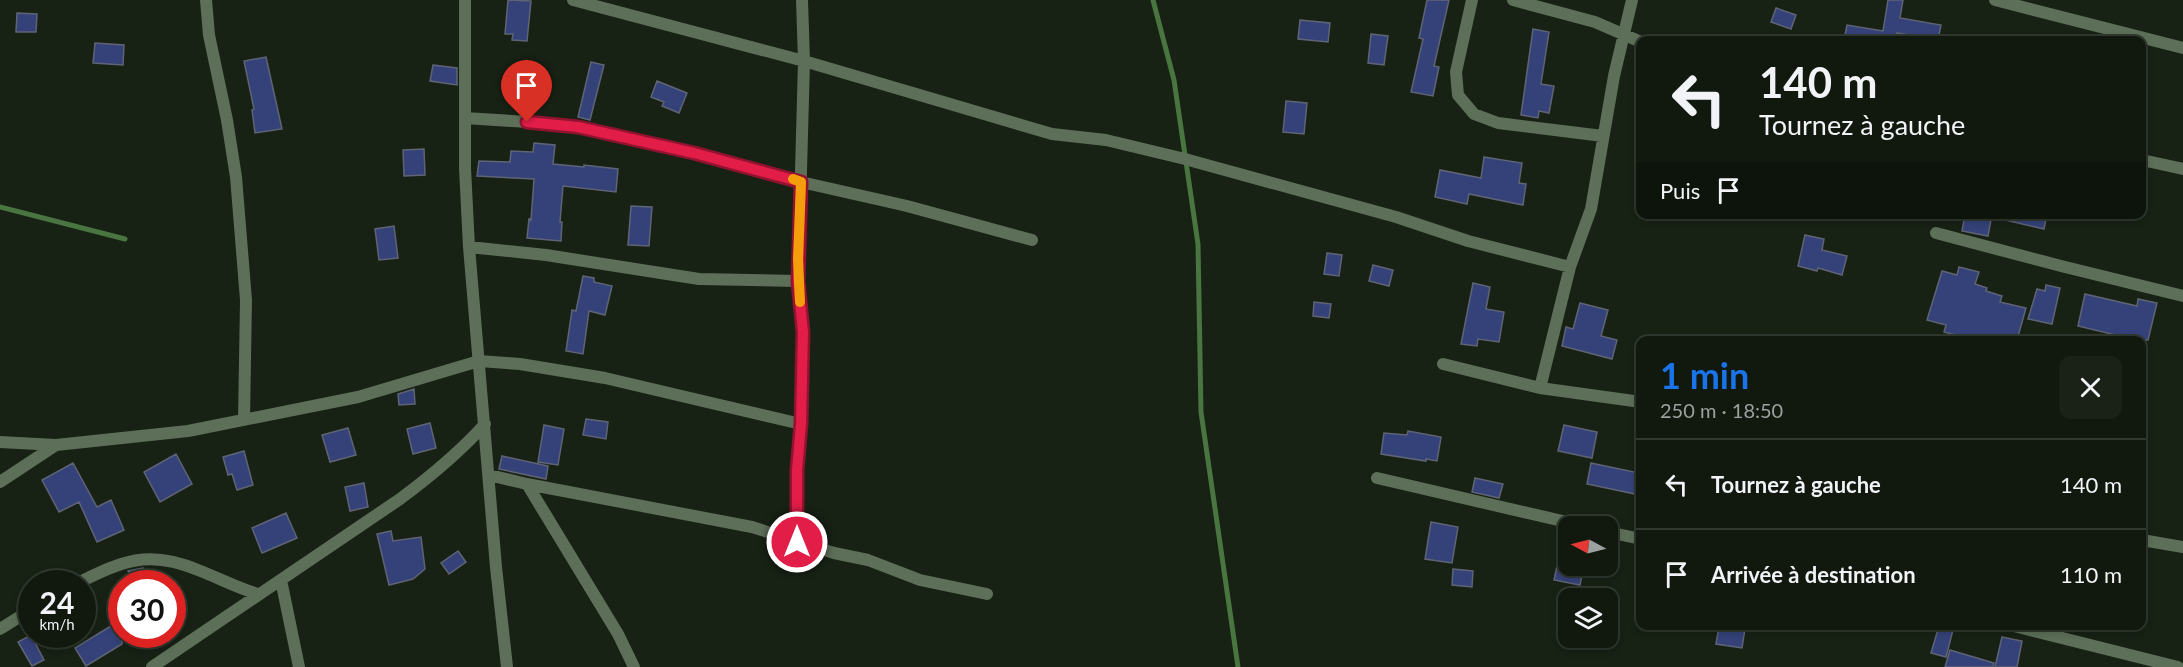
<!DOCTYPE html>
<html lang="fr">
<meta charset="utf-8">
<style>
:root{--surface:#11190f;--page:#1a2218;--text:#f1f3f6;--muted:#9ca09e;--line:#30382f;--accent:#1a73e8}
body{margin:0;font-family:Lato,sans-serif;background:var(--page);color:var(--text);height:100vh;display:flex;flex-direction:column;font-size:22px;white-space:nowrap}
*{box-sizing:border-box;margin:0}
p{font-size:20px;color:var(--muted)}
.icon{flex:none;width:33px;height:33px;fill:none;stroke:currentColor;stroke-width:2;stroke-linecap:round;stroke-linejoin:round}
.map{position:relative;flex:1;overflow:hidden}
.drawer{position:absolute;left:1636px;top:336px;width:510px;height:294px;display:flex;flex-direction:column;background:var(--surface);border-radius:12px;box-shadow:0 3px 9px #0003,0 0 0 2px var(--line)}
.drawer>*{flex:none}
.top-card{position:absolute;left:1636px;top:36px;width:510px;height:183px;border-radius:12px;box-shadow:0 3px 9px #0003,0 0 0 2px var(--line);background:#11190f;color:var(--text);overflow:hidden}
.needle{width:39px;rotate:277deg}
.buttons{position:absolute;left:1558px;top:516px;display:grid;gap:12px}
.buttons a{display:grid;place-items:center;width:60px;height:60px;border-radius:12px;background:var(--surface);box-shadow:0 3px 9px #0003,0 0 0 2px var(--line);font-size:30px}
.speed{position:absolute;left:18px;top:570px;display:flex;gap:12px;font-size:30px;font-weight:700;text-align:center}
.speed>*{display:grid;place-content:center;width:78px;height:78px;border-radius:50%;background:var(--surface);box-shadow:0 3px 9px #0003,0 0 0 2px var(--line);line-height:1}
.speed small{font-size:15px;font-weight:400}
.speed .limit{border:9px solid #d22;background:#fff;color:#111}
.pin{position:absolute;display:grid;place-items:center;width:51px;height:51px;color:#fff;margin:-62px -26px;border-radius:50% 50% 50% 0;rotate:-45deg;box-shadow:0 0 6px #0007}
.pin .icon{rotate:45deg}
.me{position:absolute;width:66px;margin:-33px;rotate:0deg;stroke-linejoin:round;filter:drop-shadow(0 0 4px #0008)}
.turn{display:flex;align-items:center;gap:21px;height:126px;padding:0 24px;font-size:27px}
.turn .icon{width:78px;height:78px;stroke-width:2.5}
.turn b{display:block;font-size:42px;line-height:51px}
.then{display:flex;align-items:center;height:57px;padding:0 24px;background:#0003;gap:12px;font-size:22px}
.round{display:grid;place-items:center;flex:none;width:63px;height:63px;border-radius:12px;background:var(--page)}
.overview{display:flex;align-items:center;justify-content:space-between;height:102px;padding:0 24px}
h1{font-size:36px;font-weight:700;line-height:45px;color:var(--accent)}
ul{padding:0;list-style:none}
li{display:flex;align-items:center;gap:18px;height:90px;padding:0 24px;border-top:2px solid var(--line)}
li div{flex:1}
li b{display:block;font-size:22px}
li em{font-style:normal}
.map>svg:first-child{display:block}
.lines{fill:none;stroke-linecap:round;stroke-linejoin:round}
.stream{stroke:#497540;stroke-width:5}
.building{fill:#354279;stroke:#5f6475;stroke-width:1.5}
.minor{stroke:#5d6f58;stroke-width:12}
.route-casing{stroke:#92132f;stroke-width:15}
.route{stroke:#e11d48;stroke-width:10}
.slow{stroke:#f59e0b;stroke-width:10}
</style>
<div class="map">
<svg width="2183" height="667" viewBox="0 0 2183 667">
<rect width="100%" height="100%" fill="#172114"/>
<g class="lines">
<path class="stream" d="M1153,0L1174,80L1198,244L1201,412L1238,667
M0,207L125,239"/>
</g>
<path class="building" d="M508,0L531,1L527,41L512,40L513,34H505Z
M1427,0H1449L1434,66L1439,67L1433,96L1411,92L1423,39L1419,38Z
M1888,0H1903L1900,18L1941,25L1938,40L1897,33V36L1894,35V40H1844L1847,25L1883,31Z
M1776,8L1796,15L1791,29L1771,22Z
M17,13L37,14L36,32H16Z
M1300,20L1330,23L1328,42L1298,39Z
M1533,29L1549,32L1541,84L1554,86L1549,113L1539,111L1538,118L1521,115Z
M1371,34L1388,36L1384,65L1368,63Z
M95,43L124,45L123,65L93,63Z
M266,57L282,129L255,133L252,110L254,109L244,61Z
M591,62L604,65L590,120L578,117Z
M433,65L457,68V85L430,81Z
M657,81L687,93L679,113L662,106L664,102L651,97Z
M1286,101L1307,103L1304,134L1283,132Z
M534,143L555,145L553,164L584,167V165L618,169L616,192L563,186L560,222H562L561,241L527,238L529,219L531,220L534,179L477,176L479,161L510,162L511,151L533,152Z
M424,149L425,175L404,176L403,150Z
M1484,157L1522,163L1519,183L1526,184L1523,205L1469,194L1467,204L1435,197L1440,170L1481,178Z
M631,206L652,207L649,246L628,245Z
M1965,214H1992L1988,236L1962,231Z
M2006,214H2047L2044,229L2005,220Z
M394,226L398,258L379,260L375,229Z
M1805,235L1824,239L1822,250L1847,256L1842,275L1818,268L1817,271L1798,266Z
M1327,253L1342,255L1339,276L1324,274Z
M1373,265L1393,270L1389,286L1369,281Z
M1959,267L1979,272L1975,284L1987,288L1986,291L2002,296L2000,302L2026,308L2017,340H1974L1944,332L1946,325L1927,320L1942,271L1957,275Z
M583,276L594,278V282L612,286L605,315L589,311L583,354L566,351L572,310L576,311Z
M1473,283L1490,287L1486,309L1504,312L1499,342L1478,339L1477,346L1461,344Z
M2046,285L2060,288L2052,324L2028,319L2037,289L2045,291Z
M2085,294L2137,306L2138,299L2157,303L2148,340H2128V338L2078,326Z
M1314,302L1331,304L1329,318L1313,316Z
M1580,303L1608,310L1601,336L1617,340L1612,359L1562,346L1566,327L1573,329Z
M414,389L415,404L399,405L398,394Z
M586,419L608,422L606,439L583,435Z
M430,423L436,448L413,454L407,429Z
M544,425L564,429L558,465L538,462Z
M1564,425L1597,432L1592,458L1558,451Z
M348,428L356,455L330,462L322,435Z
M1408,431L1441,437L1437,461L1426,459V461L1381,454L1384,433L1407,435Z
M244,451L253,485L237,490L232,474L228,475L223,457Z
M176,454L192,484L160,502L144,472Z
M502,456L548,466L546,479L499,469Z
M73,463L97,507L111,500L124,530L97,542L79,502L59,512L42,480Z
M1591,463L1639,473L1635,494L1587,484Z
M1475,478L1503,484L1499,498L1472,492Z
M364,483L368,507L350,511L345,487Z
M286,513L297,538L262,553L252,528Z
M1431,522L1458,527L1452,563L1425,559Z
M391,531L393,541L421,537L425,569L413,579L389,585L377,534Z
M1563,538L1569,539V566H1578L1577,570L1583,571L1580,585L1554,580Z
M458,551L466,562L449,574L441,563Z
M143,568L153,584H136L128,571Z
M1453,569L1473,571L1472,587L1452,585Z
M122,619V644L86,666L75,648Z
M1719,626L1745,629L1742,648L1716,644Z
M1939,626H1954L1946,657L1931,653Z
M31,635L44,660L32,666L18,642Z
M2002,637L2022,641L2017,667H1995Z
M1950,650L1994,663L1993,667H1945Z"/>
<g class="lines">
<path class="minor" d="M206,0L209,35L227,120L236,177L246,300L244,420
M465,0V168L469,247L496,567L507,667
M573,0L804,61L1052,134L1106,140L1185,159L1396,217L1468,241L1570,267
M1472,0L1456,72L1458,95L1474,114L1498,123L1603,136
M1513,0L1595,22L1641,42
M1995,0L2183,48
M465,118L543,123L578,127L694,153L801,182L907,206L1032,240
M2142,160L2183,169
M1936,233L2061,266L2183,296
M469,247L546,255L699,279L798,281
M1443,364L1540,388L1641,402
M1540,388L1570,267L1591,209L1614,76L1632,0
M0,442L56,445L188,431L358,397L479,361L520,364L605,378L801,424
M489,475L527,484L618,634L634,667
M1377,478L1584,526
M0,482L56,445
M527,484L752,527L834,553L868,560L920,580L987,594
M1608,532L1641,539
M2142,540L2183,547
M797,542V470L801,424L803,332L798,281L804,61L802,0
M281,580L299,667
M76,584C122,561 148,549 198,570C219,578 237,588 258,594
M2014,626L2178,667
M0,629L32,609
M152,667L400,499C431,476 459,453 485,424"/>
</g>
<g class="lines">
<g class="route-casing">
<path id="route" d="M527,122L578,127L694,153L801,182L798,281L803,332L801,424L797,470V542"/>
</g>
<use href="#route" class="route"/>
<path class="slow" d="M793,179L801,182L798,259L800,302"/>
</g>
</svg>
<div class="buttons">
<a><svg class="needle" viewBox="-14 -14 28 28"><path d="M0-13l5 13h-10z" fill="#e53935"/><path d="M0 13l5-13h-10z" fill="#9ca09e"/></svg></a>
<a><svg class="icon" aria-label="layers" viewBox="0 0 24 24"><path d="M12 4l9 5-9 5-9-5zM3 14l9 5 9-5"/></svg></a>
</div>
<div class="speed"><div>24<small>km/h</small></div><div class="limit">30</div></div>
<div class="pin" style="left:527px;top:122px;background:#d93025"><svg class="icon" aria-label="arrive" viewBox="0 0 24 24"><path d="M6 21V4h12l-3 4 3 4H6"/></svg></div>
<svg class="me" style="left:797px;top:542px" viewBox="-20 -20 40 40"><circle r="17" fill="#e11d48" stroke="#fff" stroke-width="3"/><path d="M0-11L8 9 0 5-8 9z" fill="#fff"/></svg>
<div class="top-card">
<div class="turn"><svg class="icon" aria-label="left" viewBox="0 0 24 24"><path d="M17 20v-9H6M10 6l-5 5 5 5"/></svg><div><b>140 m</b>Tournez à gauche</div></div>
<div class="then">Puis<svg class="icon" aria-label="arrive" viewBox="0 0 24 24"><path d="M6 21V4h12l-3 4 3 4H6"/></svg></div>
</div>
<section class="drawer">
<div class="overview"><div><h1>1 min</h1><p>250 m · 18:50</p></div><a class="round"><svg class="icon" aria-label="close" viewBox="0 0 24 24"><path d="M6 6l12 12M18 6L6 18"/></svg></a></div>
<ul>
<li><svg class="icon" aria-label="left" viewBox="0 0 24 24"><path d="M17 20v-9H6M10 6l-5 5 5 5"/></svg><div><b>Tournez à gauche</b></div><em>140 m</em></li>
<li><svg class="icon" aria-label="arrive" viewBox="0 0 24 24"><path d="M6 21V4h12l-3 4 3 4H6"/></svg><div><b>Arrivée à destination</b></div><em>110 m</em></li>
</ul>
</section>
</div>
